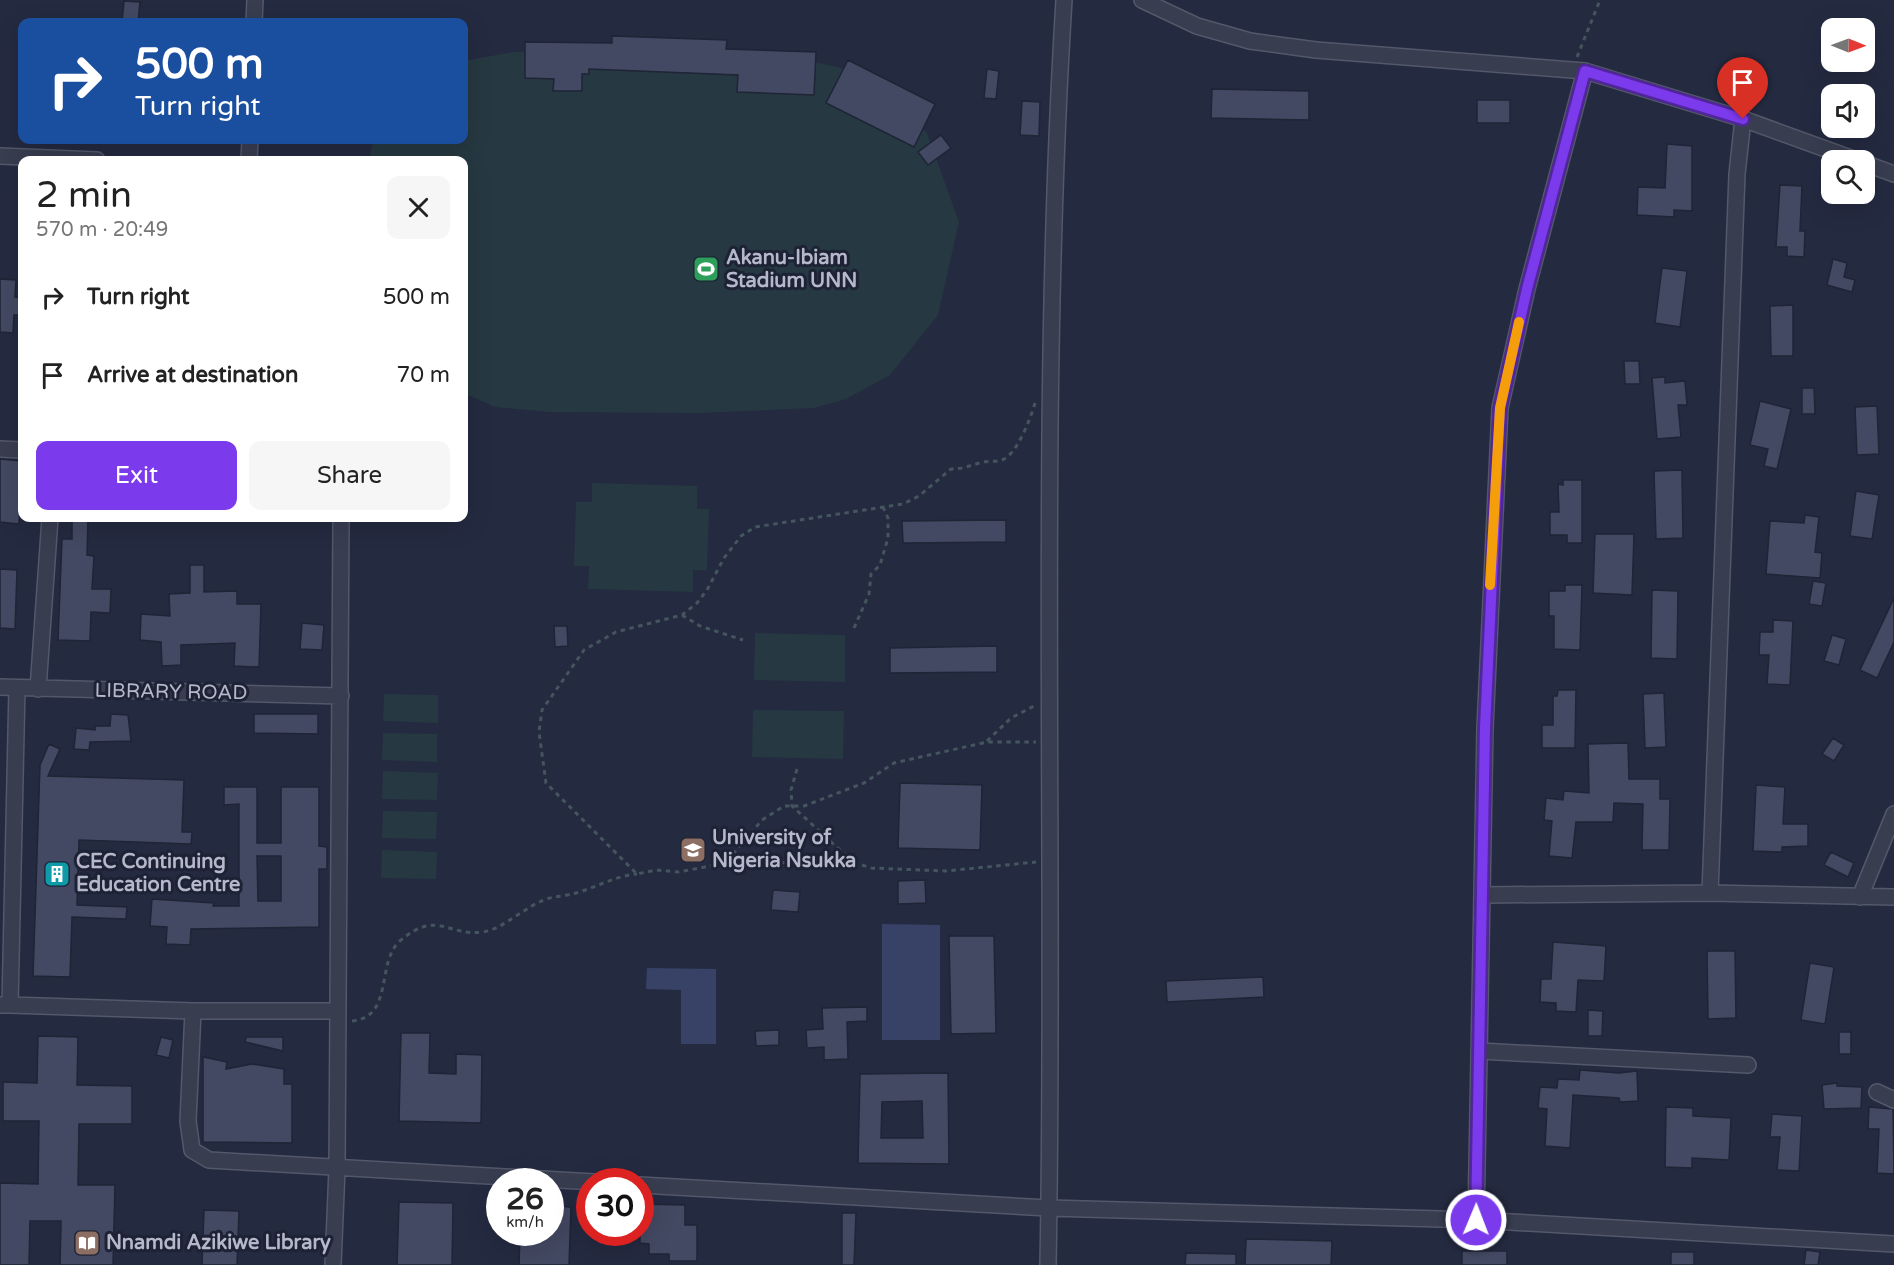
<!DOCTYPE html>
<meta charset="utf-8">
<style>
:root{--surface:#fff;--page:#f6f6f6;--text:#222;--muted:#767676;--accent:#7c3aed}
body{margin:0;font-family:"Varela Round",sans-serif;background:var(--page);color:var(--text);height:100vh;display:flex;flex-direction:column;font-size:22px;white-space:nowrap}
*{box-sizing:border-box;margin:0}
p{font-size:20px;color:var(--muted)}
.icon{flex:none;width:33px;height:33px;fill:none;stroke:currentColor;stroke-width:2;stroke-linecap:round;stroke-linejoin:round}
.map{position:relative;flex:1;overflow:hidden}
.side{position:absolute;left:18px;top:156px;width:450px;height:366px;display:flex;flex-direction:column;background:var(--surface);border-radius:12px;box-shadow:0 6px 24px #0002}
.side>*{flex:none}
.guide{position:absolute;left:18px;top:18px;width:450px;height:126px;border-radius:12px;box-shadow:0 6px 24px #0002;background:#1a4fa0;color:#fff;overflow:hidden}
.needle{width:39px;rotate:91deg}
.tools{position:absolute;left:1821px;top:18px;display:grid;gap:12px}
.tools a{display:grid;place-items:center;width:54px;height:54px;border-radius:12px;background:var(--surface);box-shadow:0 6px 24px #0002;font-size:30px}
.speed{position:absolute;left:486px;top:1168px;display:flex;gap:12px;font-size:30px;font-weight:700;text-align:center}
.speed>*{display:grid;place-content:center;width:78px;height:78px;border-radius:50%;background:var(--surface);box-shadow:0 6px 24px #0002;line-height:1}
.speed small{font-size:15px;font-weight:400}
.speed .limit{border:9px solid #d22;background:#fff;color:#111}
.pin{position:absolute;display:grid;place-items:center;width:51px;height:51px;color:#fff;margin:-62px -26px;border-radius:50% 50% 50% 0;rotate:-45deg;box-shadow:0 0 6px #0007}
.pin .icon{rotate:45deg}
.me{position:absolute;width:66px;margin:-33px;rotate:1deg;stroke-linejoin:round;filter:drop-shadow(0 0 4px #0008)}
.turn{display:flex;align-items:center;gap:21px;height:126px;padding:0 18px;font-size:27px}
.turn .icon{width:78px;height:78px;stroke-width:2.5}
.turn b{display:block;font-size:42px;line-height:51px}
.round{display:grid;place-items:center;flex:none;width:63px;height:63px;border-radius:12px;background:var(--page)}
.summary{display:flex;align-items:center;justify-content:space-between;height:102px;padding:0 18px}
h1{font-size:36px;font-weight:600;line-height:45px}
.cta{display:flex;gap:12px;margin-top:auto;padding:12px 18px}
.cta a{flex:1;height:69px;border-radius:12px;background:var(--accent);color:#fff;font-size:24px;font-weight:600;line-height:69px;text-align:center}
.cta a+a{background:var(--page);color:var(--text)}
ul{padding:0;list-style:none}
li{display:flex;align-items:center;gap:18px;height:78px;padding:0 18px}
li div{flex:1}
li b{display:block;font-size:22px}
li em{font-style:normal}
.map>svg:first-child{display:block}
.green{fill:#263841}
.water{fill:#384267}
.building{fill:#434962;stroke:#1f2437;stroke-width:1.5;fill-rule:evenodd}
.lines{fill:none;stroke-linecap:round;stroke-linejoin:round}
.minor-casing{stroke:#53586a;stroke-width:18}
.path{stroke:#44555e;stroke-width:3;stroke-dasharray:4.5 4.5;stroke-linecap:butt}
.minor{stroke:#383d50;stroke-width:15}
.route-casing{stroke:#51269a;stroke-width:15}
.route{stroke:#7c3aed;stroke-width:10}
.slow{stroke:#f59e0b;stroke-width:10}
.labels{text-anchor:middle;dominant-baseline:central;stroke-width:6;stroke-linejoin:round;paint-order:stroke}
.poi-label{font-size:20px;font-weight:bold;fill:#b5b8ca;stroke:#1d2235;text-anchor:start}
.street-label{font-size:20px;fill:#b5b8ca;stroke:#1d2235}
</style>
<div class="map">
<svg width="1894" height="1265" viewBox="0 0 1894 1265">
<rect width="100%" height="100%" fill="#242a40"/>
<path class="green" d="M513,52L795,57L866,74L927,133L959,222L938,315L890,375L846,399L814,408L698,413L549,412L495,407L464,393V160H369L373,140H464V61Z
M592,483L697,486V509H709L707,570H693V592L588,589L589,566H574L576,502H592Z
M755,633L845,635V682L754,680Z
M384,694L438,695V723L383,721Z
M753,710L844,711L843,759L752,757Z
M383,733L437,734V762L382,760Z
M383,771L438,773L437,800L382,799Z
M383,811L437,812L436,839L382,838Z
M382,850L437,852L436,879L381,878Z"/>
<path class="water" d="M882,924L940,925V1040H882Z
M647,968L716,969V1044H681V990L646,989Z"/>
<path class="building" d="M124,1L140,2L138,22H122Z
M612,36L727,40L726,49L816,52L814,95L737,92L738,75L589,69V74H582V91H553L554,79L525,78V42L612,43Z
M848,60L935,104L914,147L826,103Z
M987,69L999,71L996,99L984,98Z
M1212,89L1309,91V120L1211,118Z
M1477,100H1510V123H1477Z
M1022,101L1040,102L1039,136L1020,135Z
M941,135L951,148L928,165L918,152Z
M1667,144L1692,146V211L1674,210V217L1637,215L1638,187L1665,188Z
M1780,185L1802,186L1800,231H1805L1804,257L1787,256V247H1776Z
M1833,259L1847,263L1844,277L1855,280L1852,292L1827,285Z
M1662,268L1687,271L1680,327L1655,323Z
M0,279L16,280L15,297L22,298V315H14L13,333L0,332Z
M1793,305V356H1771L1770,306Z
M1624,361H1639L1640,384H1625Z
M1665,377V383L1685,381L1687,405H1678L1681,437L1657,439L1652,378Z
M1802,388H1814L1815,414H1802Z
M1760,401L1791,409L1777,469L1764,466L1768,449L1750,445Z
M1877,406L1879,454L1857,455L1855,407Z
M0,459L22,461L19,524L0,522Z
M1682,470L1683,538L1656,539L1654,471Z
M1563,480H1582V543H1567V535H1550V512H1559L1558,484L1563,485Z
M1856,491L1879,495L1872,539L1850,536Z
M1805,515L1819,517L1815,552L1822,553L1820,578L1766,574L1770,521L1804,523Z
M72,518H88L87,555L94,556L92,589H111L110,613L91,612L90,641L58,640L62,539H72Z
M1006,520V542L903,543L902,521Z
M1595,534H1634L1632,595L1593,593Z
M190,565H204V592L237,591V604H261L259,667L234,666L235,643L181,645V665L162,666L161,642L140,640L141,614L170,616L169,594L190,593Z
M0,569L17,570L15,629L0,628Z
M1813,581L1826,583L1822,606L1809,604Z
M1565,585H1582L1580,650L1554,649V616H1549V591H1565Z
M1652,590L1678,591L1677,659L1651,658Z
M1894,598V642L1877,678L1860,670Z
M1773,620L1793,621L1790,685L1767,684L1769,655H1759L1760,632H1773Z
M302,623L324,625L322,650L300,649Z
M554,626H567L568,646L555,647Z
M1832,635L1846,639L1839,665L1824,661Z
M997,646V672L890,673V648Z
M1558,690H1576L1575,748H1542V725H1553V696H1557Z
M1664,693L1666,747L1645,748L1643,694Z
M111,714L128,715L131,741L90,742L89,750L74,749L76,728L95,730V726H110Z
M254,714H318V734L254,733Z
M1833,738L1844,745L1834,761L1822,754Z
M1628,743L1629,779H1660V799H1670L1669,850H1642L1643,804L1614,803L1613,822H1576L1572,858L1549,856L1552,821L1544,820L1546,798L1563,800L1564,791L1589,793L1588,744Z
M49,744L60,749L48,776L184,780L182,832H192L191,844L79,840L77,905L127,907L126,919L72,917L70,977L33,976L40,765Z
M900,783L982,785L980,850L898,848Z
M1756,785L1785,787L1783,824H1808V846L1782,847V852L1753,851Z
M224,787H257V843H281V787H319V846L327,847V869H319V927L191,929L190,945L166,944L167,927L150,926L152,899L214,903L213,906H239V804L224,805ZM257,856H281V901H258Z
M1831,852L1854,863L1848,877L1824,865Z
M925,880L926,903L898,904V881Z
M773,890L800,892L798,912L771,910Z
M949,936H994L996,1033L951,1034Z
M1553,942L1606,946L1604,981L1578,980L1576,1012L1556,1011V1003L1540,1002L1541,979H1551Z
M1707,951H1735L1736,1018L1708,1019Z
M1810,963L1834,967L1825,1024L1801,1020Z
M1263,977L1264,997L1167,1002L1166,981Z
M867,1007V1021L847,1022L848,1059L824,1060V1047L807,1048L806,1030L823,1029L822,1008Z
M1588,1010L1603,1011L1602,1036H1588Z
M779,1030V1045L756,1046L755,1031Z
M1839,1032H1851V1054H1839Z
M401,1033H430L429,1073L456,1074V1054L482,1055L481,1123L399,1121Z
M38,1036L78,1037L77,1085L132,1086V1124H79L78,1185H115L113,1265H60L61,1221H30L29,1265H0V1183L38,1184L39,1121H3V1082L37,1083Z
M161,1037L173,1040L169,1058L156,1055Z
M246,1037H283V1051L245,1042Z
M203,1057L227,1062L226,1069L252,1064L284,1069V1084H292V1143L203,1142Z
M1580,1070L1619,1073L1637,1071L1638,1101L1620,1102L1619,1098L1573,1095L1570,1148L1545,1146L1547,1109L1538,1108L1540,1087L1557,1088L1558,1079L1579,1080Z
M948,1073L949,1164L858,1163L860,1074ZM922,1101L923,1138H881L882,1102Z
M1837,1083V1086L1862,1087L1861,1108L1824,1109L1822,1085Z
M1666,1107L1693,1108V1116L1731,1118L1729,1160L1692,1158V1168L1665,1167Z
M1869,1107L1893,1109L1894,1174L1877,1173L1879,1129H1868Z
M1772,1114L1802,1116L1799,1171L1777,1170L1780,1137H1770Z
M399,1202L453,1203L452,1265H397Z
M640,1204L685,1205V1225H697V1261H669V1254H649V1244L640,1243Z
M550,1206L571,1207L569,1265H519L520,1233H550Z
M204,1210L239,1211L237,1265H202Z
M842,1213H856L854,1265H842Z
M1246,1239L1332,1241L1331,1265H1245Z
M1806,1250L1820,1252L1818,1265H1804Z
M1462,1251H1507V1265H1462Z
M1671,1252H1694V1265H1671Z
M1186,1253L1236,1254V1265H1185Z"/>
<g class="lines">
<g class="minor-casing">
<path id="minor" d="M1142,0L1197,26L1250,41L1316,50L1585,71L1743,119L1856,160
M254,22L255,0
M0,156L97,160
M249,160L250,140
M1864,163L1894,174
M0,449L22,450
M0,687L341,696
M38,689L50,518
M1710,893L1737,174L1743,119
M1482,895L1710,893L1894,897
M1860,897L1894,814
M0,1005H10L17,688
M10,1005L193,1011H337
M193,1011L188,1121L192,1150L209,1160L594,1182
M1479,1051L1748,1065
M1877,1092L1894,1100
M640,1185L1049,1208L1476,1220L1894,1244
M1476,1220L1485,728L1500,408L1527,289L1585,71
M333,1265L337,1169L341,518
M1048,1265C1056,843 1038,421 1064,0"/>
</g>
<path class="path" d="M1577,57L1600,0
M1035,403C1031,417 1017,455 1002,460C996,462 989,461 983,462C971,465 964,469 951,469L919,496L903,504L755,527L741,536L724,558L707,590L697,603L682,615L616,632L584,650L542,710L539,732L546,783L637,874L656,870L679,872L741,860L803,864L853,862L871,868L946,871L1036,862
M682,615L700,626L743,640
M854,628L869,594L871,574L880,565L888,538V518L883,507
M987,741L1011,718L1034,706
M797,769L791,790L792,806L853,862
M727,861L762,820L784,806H804L864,783L894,763L987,742H1036
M352,1021C395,1017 375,961 401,940C439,909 447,937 483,932C503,929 525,907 544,900C554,896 566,896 576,893C597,887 615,876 637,874"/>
<use href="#minor" class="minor"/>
</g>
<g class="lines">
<g class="route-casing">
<path id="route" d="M1476,1220L1485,728L1500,408L1527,289L1585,71L1743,119"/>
</g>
<use href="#route" class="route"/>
<path class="slow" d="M1490,585L1500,408L1519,322"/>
</g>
<defs>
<g id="stadium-square" transform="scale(1.35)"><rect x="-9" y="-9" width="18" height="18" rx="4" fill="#2e9e5b" stroke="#1d2235"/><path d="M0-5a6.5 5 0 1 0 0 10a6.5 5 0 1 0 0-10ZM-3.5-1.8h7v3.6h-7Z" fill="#fff"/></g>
<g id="university-square" transform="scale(1.35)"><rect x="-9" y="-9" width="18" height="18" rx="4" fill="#8d6e63" stroke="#1d2235"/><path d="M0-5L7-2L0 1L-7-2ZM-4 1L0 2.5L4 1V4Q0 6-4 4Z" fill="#fff"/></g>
<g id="building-square" transform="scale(1.35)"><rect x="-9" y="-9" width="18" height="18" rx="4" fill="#0f9aa8" stroke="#1d2235"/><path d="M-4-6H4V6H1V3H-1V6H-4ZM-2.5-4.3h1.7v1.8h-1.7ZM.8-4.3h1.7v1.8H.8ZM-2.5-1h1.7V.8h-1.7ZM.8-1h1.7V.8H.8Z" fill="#fff"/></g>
<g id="library-square" transform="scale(1.35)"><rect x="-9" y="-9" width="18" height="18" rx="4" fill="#8d6e63" stroke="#1d2235"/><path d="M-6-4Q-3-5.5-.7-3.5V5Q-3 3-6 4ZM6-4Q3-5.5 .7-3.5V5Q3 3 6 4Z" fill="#fff"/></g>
</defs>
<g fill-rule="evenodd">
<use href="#stadium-square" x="706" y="269"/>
<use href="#university-square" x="693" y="850"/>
<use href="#building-square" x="57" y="874"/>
<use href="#library-square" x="87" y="1243"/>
</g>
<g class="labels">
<g class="poi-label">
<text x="726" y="258">Akanu-Ibiam<tspan x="726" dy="23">Stadium UNN</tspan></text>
<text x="712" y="838">University of<tspan x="712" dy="23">Nigeria Nsukka</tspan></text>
<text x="76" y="862">CEC Continuing<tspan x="76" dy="23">Education Centre</tspan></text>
<text x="106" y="1243">Nnamdi Azikiwe Library</text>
</g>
<g class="street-label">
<text transform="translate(171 692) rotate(1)">LIBRARY ROAD</text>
</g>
</g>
</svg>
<div class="tools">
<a><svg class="needle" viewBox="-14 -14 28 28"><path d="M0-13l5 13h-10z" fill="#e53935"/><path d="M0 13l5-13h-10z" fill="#767676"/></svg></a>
<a><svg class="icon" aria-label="sound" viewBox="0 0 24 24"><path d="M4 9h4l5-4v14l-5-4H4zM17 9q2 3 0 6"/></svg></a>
<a><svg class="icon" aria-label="search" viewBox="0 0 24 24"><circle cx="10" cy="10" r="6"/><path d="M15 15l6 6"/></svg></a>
</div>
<div class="speed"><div>26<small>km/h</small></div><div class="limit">30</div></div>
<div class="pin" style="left:1743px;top:119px;background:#d93025"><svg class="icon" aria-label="arrive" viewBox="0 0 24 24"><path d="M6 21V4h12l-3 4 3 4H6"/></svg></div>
<svg class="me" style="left:1476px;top:1220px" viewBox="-20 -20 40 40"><circle r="17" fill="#7c3aed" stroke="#fff" stroke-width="3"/><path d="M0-11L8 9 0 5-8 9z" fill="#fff"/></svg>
<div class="guide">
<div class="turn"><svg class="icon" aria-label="right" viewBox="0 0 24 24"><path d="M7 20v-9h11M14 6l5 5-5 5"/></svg><div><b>500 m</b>Turn right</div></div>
</div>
<section class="side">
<div class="summary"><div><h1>2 min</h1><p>570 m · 20:49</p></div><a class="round"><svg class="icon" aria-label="close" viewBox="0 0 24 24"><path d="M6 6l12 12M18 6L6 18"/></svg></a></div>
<ul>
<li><svg class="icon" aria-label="right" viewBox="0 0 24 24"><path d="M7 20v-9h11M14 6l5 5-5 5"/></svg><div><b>Turn right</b></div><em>500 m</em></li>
<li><svg class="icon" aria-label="arrive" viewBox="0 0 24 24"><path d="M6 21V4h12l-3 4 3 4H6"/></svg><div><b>Arrive at destination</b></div><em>70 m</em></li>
</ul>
<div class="cta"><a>Exit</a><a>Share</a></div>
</section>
</div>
